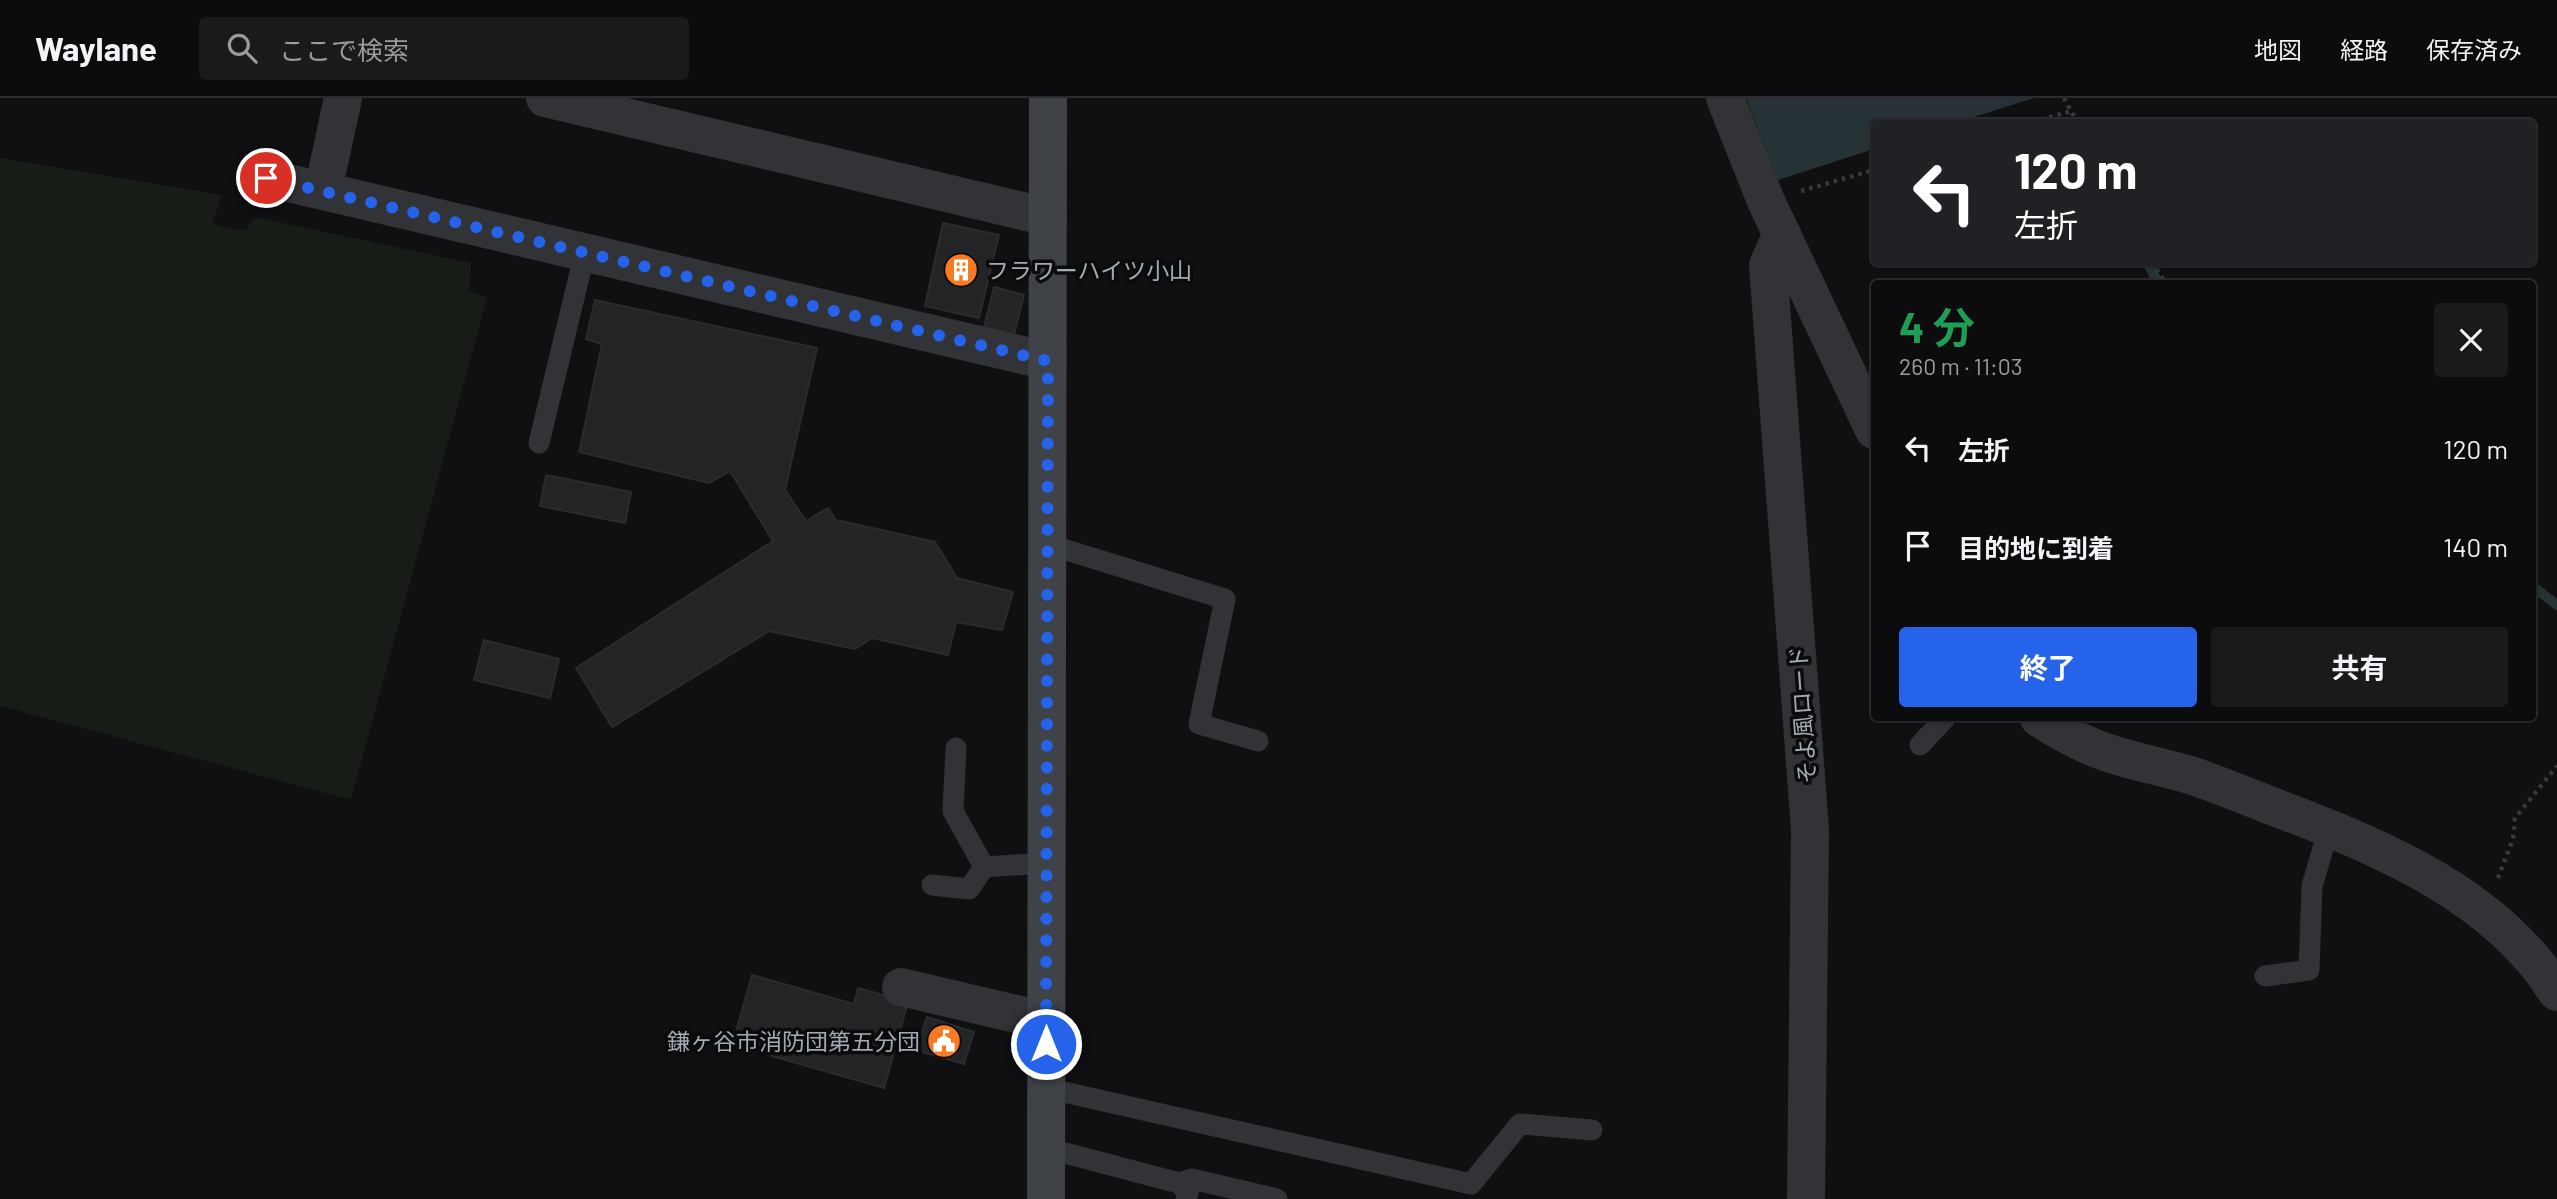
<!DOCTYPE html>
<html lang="ja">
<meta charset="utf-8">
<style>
:root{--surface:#0c0c0e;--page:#1a1a1c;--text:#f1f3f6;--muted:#9a9b9e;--line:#2c2c2e;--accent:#2563eb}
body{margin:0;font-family:Barlow,"Noto Sans JP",sans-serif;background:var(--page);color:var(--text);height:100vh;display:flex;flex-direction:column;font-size:26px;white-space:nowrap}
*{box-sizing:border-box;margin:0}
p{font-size:23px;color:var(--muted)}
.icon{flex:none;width:38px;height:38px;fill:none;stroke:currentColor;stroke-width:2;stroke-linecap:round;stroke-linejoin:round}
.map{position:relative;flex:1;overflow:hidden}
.side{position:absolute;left:1871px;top:182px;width:665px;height:441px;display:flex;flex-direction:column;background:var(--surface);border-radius:7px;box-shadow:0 2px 5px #0004,0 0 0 2px var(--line)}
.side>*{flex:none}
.hud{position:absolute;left:1871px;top:21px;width:665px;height:147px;border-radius:7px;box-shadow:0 2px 5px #0004,0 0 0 2px var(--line);background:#202124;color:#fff;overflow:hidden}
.pin{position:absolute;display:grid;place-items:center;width:60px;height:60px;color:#fff;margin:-30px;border:4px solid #fff;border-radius:50%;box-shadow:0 2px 7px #0007}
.me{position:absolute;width:77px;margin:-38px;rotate:0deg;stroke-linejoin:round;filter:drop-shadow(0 0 5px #0008)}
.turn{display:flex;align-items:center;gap:24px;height:147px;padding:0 28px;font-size:32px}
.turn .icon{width:91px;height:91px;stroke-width:2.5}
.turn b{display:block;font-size:49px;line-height:60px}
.round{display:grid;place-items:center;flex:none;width:74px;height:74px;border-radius:7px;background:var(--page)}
.headline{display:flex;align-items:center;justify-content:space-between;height:119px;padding:0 28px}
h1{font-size:42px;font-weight:700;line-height:52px;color:#1e9e55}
.cta{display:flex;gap:14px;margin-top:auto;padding:14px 28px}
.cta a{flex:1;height:80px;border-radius:7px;background:var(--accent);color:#fff;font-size:28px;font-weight:700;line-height:80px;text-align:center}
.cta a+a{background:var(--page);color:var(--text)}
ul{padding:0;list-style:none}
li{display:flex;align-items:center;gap:21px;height:98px;padding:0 28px}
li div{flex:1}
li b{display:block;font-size:26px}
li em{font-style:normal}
header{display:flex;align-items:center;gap:42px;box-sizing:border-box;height:98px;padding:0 35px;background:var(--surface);border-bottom:2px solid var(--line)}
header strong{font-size:33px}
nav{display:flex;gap:38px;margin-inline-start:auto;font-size:24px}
.search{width:490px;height:63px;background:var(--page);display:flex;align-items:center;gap:18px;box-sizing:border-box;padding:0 24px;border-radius:7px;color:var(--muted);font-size:26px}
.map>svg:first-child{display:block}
.green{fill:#171c16}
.water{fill:#263235}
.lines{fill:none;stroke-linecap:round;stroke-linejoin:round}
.stream{stroke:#263235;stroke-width:10}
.building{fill:#232426;stroke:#2a2b2e;stroke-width:2}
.path{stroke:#373b3e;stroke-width:4.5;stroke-dasharray:3.5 5;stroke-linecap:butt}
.lane{stroke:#313337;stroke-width:21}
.street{stroke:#313337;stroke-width:38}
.secondary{stroke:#3f4347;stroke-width:38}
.route{stroke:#2563eb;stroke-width:12;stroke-dasharray:0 21.6}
.labels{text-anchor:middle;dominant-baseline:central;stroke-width:7;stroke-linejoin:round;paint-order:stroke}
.poi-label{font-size:23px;fill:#a1abb3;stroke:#0b0b0d;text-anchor:start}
.street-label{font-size:23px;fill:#a1abb3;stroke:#0b0b0d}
</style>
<header>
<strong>Waylane</strong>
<div class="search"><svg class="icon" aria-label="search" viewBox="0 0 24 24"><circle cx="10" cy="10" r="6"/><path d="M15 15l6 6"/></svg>ここで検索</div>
<nav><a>地図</a><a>経路</a><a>保存済み</a></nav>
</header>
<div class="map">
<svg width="2557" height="1101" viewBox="0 0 2557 1101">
<rect width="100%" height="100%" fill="#101012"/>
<path class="green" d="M0,60L222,97L212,126L245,133L255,119L471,165L469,193L487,200L351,702L0,608Z"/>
<path class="water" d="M1746,0H2034L1958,24H1874V51L1778,82Z"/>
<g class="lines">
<path class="stream" d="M2147,164L2159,186
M2532,488L2557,507"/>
</g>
<path class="building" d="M943,125L999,137L979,220L925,208Z
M994,189L1024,197L1014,237L984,229Z
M595,202L817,250L785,392L806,423L828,410L836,422L935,444L957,480L1013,494L1002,532L956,524L948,557L872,540L855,551L769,533L612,629L576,570L773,443L730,373L709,385L579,354L602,246L586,241Z
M546,377L631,394L625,425L540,408Z
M484,542L559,561L550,600L474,582Z
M752,877L854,906L858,890L908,904L884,990L761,955L763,949L734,941Z
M927,919L974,934L964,966L916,952Z"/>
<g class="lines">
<path class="path" d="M2064,0L2077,24
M2033,24L2071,13
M1801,93L1874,72
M2152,164L2166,186
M2498,780L2513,741L2515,720L2557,668"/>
<path class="lane" d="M539,345L585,154
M1047,446L1225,501L1199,626L1258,643
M1920,647L1945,620
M984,769L1046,765
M932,787L969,791L984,769L953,713L956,650
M2265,878L2309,872L2312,788L2329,730
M1046,990L1471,1086L1520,1026L1592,1032
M1046,1050L1179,1085
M1186,1101L1188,1095L1179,1085L1192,1081L1277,1101"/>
<path class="street" d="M343,0L323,93L1048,263
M545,0L1048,119
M1725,0L1766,103L1874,332
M266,80L323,93
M1782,136L1768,167L1810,732L1806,1101
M2039,620C2059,633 2082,646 2105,654C2134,664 2164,669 2193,678C2223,688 2253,701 2282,712C2385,751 2496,798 2557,894
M901,889L1046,923"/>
<path class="secondary" d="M1046,1101L1048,0"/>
</g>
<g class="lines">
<path class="route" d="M266,80L1048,263L1046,946"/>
</g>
<defs>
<g id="building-disc" transform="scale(1.75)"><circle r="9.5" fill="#f97b21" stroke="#0b0b0d"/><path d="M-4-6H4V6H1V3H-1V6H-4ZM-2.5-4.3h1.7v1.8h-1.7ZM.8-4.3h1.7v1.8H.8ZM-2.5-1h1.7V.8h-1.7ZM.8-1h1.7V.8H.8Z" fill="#fff"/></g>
<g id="civic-disc" transform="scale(1.75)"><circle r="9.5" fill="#f97b21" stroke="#0b0b0d"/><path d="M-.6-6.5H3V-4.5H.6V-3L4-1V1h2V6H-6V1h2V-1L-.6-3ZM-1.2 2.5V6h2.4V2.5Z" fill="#fff"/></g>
</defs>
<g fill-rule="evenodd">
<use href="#building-disc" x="961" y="172"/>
<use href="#civic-disc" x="944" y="943"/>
</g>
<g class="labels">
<g class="poi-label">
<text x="986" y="172">フラワーハイツ小山</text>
<text x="920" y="943" text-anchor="end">鎌ヶ谷市消防団第五分団</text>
</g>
<g class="street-label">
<text transform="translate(1802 617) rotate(-94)">そよ風ロード</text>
</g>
</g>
</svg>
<div class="pin" style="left:266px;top:80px;background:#d93025"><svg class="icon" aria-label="arrive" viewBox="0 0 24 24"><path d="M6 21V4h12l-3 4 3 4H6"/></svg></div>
<svg class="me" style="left:1046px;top:946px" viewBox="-20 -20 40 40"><circle r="17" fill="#2563eb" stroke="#fff" stroke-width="3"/><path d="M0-11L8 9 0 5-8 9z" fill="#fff"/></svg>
<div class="hud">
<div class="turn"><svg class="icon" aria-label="left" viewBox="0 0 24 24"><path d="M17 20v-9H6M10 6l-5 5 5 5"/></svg><div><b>120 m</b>左折</div></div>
</div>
<section class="side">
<div class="headline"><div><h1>4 分</h1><p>260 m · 11:03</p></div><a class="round"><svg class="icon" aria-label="close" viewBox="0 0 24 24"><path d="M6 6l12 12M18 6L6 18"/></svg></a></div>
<ul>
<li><svg class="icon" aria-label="left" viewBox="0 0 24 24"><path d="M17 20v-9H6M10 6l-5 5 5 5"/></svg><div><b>左折</b></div><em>120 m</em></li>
<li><svg class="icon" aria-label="arrive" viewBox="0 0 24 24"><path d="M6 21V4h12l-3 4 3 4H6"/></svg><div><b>目的地に到着</b></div><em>140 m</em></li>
</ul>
<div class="cta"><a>終了</a><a>共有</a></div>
</section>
</div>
